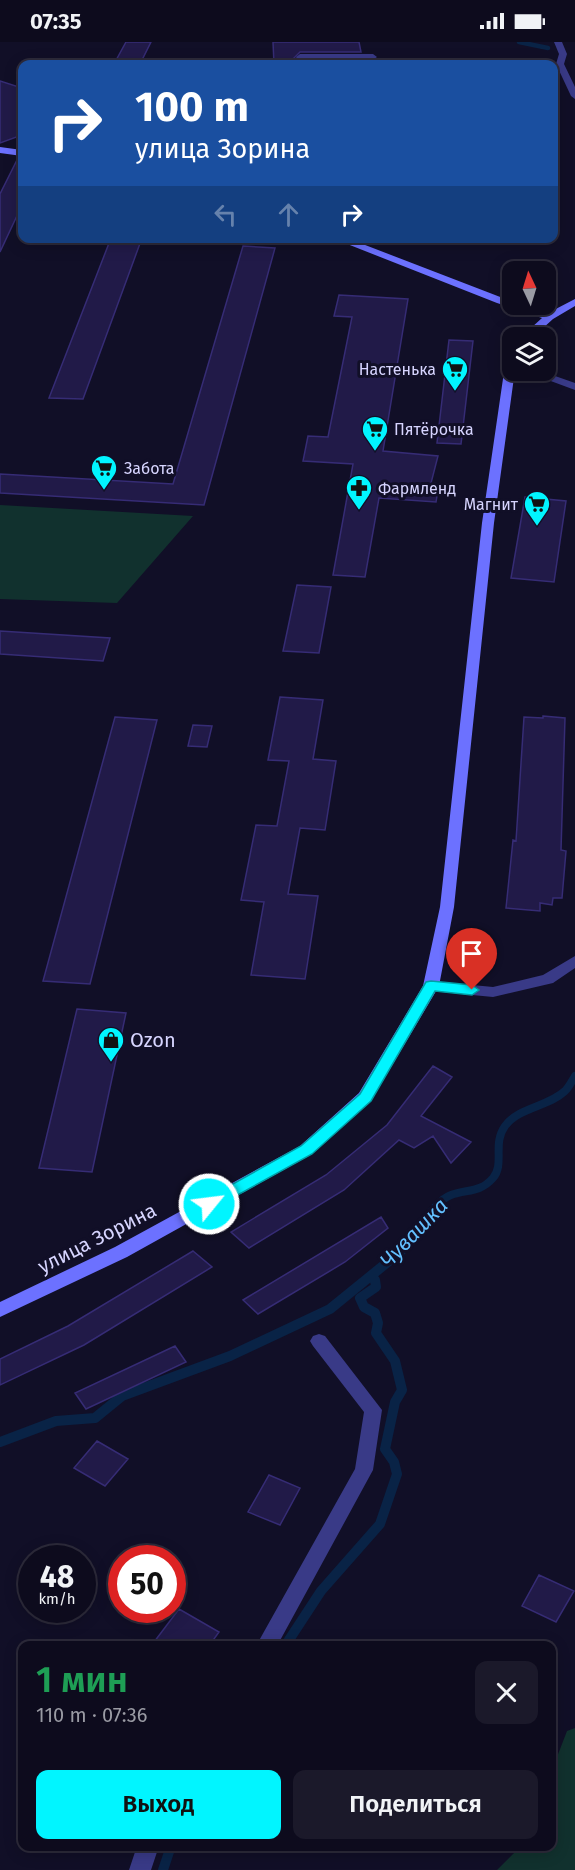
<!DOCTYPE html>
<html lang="ru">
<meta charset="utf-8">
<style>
:root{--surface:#0d0b1d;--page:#1b192a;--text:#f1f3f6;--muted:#9a9ba4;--line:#2d2b3b;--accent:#01f5ff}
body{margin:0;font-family:"Fira Sans",sans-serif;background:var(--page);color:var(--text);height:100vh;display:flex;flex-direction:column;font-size:22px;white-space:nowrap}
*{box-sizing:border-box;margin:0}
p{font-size:20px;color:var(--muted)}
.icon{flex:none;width:33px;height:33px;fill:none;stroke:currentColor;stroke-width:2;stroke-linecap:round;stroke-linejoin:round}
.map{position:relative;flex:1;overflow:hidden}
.panel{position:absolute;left:18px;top:1599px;width:538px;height:210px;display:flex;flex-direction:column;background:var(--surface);border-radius:12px;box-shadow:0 3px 15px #0003,0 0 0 2px var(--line)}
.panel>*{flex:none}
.hud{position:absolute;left:18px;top:18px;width:540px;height:183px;border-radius:12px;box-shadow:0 3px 15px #0003,0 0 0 2px var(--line);background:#1a4fa0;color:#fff;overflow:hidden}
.needle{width:39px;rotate:356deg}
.buttons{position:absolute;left:502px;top:219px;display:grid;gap:12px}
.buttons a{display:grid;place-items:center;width:54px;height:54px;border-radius:12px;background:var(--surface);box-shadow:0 3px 15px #0003,0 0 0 2px var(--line);font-size:30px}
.speed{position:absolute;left:18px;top:1503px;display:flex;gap:12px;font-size:30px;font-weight:700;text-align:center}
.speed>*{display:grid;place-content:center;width:78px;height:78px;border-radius:50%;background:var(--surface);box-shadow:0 3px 15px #0003,0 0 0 2px var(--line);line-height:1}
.speed small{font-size:15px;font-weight:400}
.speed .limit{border:9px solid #d22;background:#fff;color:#111}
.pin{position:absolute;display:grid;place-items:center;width:51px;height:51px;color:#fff;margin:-62px -26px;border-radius:50% 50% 50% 0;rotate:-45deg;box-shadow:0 0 6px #0007}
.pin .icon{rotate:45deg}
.me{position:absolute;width:66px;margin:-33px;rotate:61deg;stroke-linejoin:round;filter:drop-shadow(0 0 4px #0008)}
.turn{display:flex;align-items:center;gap:21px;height:126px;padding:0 18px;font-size:27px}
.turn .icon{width:78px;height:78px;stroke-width:2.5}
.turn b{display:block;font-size:42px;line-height:51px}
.lanes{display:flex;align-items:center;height:57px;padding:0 18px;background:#0003;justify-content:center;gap:30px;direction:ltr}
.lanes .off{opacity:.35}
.round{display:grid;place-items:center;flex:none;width:63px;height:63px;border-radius:12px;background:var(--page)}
.head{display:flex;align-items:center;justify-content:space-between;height:102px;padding:0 18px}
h1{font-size:36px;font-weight:600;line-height:45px;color:#1e9e55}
.cta{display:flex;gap:12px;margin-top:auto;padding:12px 18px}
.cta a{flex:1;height:69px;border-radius:12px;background:var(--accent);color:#111;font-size:24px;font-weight:600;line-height:69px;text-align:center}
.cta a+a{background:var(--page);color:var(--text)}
.status{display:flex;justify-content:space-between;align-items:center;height:42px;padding:0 30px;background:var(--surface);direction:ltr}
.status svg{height:16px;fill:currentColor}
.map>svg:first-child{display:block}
.green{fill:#11312e}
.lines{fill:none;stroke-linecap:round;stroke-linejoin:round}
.stream-far2{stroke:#092346;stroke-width:4.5}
.stream-far1{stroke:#092346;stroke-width:8}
.stream{stroke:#092346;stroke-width:10}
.building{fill:#211a48;stroke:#362c75;stroke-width:1.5}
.street{fill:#393a87;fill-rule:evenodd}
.secondary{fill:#6c71ff;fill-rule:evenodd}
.route{fill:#01f5ff;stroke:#019fa6;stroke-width:1.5}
.labels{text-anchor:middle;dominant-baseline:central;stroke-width:6;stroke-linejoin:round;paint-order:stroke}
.far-poi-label{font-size:16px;fill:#d7d5ff;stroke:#110f27;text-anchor:start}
.poi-label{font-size:20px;fill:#d7d5ff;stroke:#110f27;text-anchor:start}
.street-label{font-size:20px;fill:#d7d5ff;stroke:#110f27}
.water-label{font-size:21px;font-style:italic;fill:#63c0ff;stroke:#110f27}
</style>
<div class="status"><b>07:35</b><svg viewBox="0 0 49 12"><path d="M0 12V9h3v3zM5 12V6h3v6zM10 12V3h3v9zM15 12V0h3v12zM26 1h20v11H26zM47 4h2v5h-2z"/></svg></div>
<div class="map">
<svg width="575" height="1828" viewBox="0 0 575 1828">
<rect width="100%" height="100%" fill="#110f27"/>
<path class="green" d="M0,463L193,474L117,561L0,557Z
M575,1686V1828H497L520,1805L552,1804V1728L567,1689Z"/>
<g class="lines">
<path class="stream-far2" d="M519,0L548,6"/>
<path class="stream-far1" d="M412,1197C424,1183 433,1160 451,1153C467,1147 480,1151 493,1136C505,1122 492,1102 505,1084C519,1065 548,1065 565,1049C569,1045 572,1039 575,1034"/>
<path class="stream" d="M0,1400L56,1379L95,1376L122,1354L230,1314L330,1267L400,1210L413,1195
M285,1604L321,1549L380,1482L397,1432L394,1420L385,1407L395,1360L402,1348L395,1319L376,1291L378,1281L375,1271L364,1265L360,1256L376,1245L375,1238L371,1235
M163,1828L171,1804"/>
</g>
<path class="building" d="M126,0H151L140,22H114Z
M273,0H359L361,10H300L294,16L297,19L363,20L364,22H274Z
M0,39L22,46V93L0,101Z
M18,116H22V163L0,210V152Z
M111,196H142L83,357L49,356Z
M243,204L275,206L204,463L0,451V432L173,442Z
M339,253L408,257L383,409L438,414L431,441L439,442L436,460L379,456L365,535L333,533L353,422L303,419L308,394L328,395L352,275L334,274Z
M449,298L473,299L461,402L437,401Z
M525,455L566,459L554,540L511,536Z
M297,543L331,545L319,611L283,609Z
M0,589L110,596L103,619L0,612Z
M280,655L323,658L313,717L336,719L325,788L300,786L288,852L318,854L305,937L251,933L264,860L241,858L256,783L277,784L289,719L268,718Z
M543,674L565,676L561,808L566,809L562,856H553L552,863L540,861V869L506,866L513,798L516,799L524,675L543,676Z
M115,675L157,678L90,942L43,939Z
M193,683L212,684L207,705L188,704Z
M77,967L126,971L92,1130L39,1126Z
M433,1024L452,1035L421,1074L471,1100L451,1121L433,1094L414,1106L399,1098L344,1148L249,1206L231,1190L326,1133L387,1083Z
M381,1175L388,1186L345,1220L258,1272L243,1258Z
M193,1209L212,1225L84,1303L0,1343V1317L68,1284Z
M175,1304L186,1320L86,1367L75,1351Z
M97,1399L128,1417L105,1444L74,1426Z
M269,1433L300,1446L280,1483L248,1470Z
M539,1533L574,1549L556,1580L522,1564Z
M179,1567L219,1590L209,1604H151Z"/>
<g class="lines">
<path class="street" d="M554,0H562L567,12L564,22L575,45V57L571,54L556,22L559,12Z
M300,12H373L377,15L373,18L297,17L296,15Z
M521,328H538L575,341V348Z
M575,914V926L553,941L493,955L431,949L423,944L431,939L493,945L543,933Z
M319,1292L325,1294L382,1368L373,1428L277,1604H256L355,1427L364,1370L313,1304L310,1299L313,1294Z
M137,1804H159L151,1828H129Z"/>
<path class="secondary" d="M0,105L22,108V114L0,111Z
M332,196H347L513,260V262H522L548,271L575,257V264L553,277L532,296H520L542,276L497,261Z
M513,315L515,328L494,481L454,865L439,944L371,1059L312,1112L127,1215L0,1275V1260L115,1205L300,1104L359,1051L423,944L440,865L482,481L505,323L509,316Z"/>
</g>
<path class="route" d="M431,939L472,943L479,948L472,953L435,949L371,1059L312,1112L214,1166H204L201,1162L204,1158L301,1104L360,1052L426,940Z"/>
<defs>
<g id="supermarket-pin" transform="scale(1.35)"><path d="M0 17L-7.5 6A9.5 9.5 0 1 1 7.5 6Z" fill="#01f5ff" stroke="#110f27"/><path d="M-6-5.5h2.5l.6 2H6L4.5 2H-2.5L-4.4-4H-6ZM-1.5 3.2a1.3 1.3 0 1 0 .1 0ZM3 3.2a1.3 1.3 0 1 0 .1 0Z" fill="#111"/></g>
<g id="pharmacy-pin" transform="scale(1.35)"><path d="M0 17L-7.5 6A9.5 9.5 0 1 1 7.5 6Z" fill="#01f5ff" stroke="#110f27"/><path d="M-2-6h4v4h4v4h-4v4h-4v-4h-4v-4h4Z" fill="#111"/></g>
<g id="shop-pin" transform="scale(1.35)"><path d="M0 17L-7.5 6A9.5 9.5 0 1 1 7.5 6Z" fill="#01f5ff" stroke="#110f27"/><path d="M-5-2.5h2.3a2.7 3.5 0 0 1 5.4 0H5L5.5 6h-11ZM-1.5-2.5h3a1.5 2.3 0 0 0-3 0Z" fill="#111"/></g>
</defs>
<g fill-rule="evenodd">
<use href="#supermarket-pin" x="455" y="327"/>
<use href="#supermarket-pin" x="375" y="387"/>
<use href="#supermarket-pin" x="104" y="426"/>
<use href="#pharmacy-pin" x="359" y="446"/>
<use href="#supermarket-pin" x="537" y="462"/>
<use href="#shop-pin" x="111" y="998"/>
</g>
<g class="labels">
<g class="far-poi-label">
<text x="436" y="327" text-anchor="end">Настенька</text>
<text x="394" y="387">Пятёрочка</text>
<text x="124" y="426">Забота</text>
<text x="378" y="446">Фармленд</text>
<text x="518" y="462" text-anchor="end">Магнит</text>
</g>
<g class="poi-label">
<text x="130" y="998">Ozon</text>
</g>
<g class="street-label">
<text transform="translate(97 1196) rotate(-27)">улица Зорина</text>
</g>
<g class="water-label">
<text transform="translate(414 1191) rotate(-46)">Чувашка</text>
</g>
</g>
</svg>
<div class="buttons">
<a><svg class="needle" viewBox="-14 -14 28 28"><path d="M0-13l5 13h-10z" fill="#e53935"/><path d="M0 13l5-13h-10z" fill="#9a9ba4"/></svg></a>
<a><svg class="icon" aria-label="layers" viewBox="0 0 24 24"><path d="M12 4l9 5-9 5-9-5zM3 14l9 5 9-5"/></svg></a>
</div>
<div class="speed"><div>48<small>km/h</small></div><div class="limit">50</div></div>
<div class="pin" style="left:472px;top:948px;background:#d93025"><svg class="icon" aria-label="arrive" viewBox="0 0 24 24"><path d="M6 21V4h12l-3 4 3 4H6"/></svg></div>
<svg class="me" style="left:209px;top:1162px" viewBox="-20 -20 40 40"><circle r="17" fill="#01f5ff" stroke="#fff" stroke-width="3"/><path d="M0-11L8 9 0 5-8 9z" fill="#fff"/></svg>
<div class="hud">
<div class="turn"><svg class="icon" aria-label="right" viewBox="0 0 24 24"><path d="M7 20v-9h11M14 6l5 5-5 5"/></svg><div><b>100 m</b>улица Зорина</div></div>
<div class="lanes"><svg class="icon off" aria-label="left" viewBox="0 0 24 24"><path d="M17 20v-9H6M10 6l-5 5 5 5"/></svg><svg class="icon off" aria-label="ahead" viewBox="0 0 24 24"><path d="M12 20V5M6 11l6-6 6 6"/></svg><svg class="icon" aria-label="right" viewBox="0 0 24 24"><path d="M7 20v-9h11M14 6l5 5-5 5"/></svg></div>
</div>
<section class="panel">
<div class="head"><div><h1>1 мин</h1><p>110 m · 07:36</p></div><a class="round"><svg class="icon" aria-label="close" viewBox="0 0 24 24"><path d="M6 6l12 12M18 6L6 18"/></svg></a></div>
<div class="cta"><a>Выход</a><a>Поделиться</a></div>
</section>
</div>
